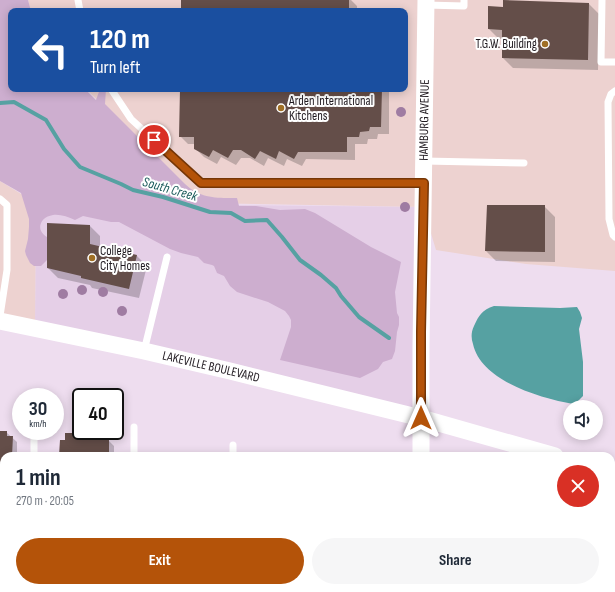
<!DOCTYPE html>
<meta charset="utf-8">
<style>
:root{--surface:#fff;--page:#f6f6f7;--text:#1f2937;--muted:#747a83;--accent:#b45309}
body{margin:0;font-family:"Sofia Sans Condensed",sans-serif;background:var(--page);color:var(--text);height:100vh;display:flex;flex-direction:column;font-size:15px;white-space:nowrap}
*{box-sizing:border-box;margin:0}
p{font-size:13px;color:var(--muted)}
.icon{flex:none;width:22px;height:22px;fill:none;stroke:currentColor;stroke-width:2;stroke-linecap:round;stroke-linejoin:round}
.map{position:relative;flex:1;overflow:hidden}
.side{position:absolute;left:0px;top:452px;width:615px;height:140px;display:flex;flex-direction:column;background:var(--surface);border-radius:12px 12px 0 0;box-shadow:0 2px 10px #0003}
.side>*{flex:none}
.hud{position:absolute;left:8px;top:8px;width:400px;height:84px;border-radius:8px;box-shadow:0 2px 10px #0003;background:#1a4fa0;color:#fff;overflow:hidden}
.controls{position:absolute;left:563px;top:400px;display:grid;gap:8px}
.controls a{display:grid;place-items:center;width:40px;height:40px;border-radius:50%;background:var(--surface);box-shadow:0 2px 10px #0003;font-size:20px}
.speed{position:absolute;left:12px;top:388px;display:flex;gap:8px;font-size:20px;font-weight:700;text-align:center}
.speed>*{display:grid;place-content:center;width:52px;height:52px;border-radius:50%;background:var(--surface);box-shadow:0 2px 10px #0003;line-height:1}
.speed small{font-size:10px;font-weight:400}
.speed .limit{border:2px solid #111;border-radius:6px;background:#fff;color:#111}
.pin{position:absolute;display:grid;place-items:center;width:34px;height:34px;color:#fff;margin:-17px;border:2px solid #fff;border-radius:50%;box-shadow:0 1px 4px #0007}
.me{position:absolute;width:44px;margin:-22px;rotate:0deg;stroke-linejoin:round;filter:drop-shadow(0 0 3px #0008)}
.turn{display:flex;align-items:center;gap:14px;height:84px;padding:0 16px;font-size:18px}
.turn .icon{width:52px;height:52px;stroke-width:2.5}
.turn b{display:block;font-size:28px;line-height:34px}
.round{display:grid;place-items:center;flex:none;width:42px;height:42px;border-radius:21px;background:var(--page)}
.head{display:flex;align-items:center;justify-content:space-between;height:68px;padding:0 16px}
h1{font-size:24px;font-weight:700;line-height:30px}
.primary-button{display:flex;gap:8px;margin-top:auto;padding:8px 16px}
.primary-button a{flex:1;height:46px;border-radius:24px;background:var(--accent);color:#fff;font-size:16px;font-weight:700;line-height:46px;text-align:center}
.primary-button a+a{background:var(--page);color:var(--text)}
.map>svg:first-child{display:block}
.built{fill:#e5cfe7}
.industrial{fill:#edd2d0}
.green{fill:#cdaecf}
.water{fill:#56a1a2}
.shadow{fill:#0003}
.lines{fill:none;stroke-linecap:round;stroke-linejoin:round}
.stream{stroke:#56a1a2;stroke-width:4}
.building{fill:#644e49}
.service{stroke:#fff;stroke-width:7}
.minor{stroke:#fff;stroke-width:14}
.tertiary{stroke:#fff;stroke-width:17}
.tree{fill:#9f7ca2}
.route-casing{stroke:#753606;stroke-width:10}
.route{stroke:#b45309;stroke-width:7}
.poi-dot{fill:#a06f24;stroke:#fff;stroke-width:1.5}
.labels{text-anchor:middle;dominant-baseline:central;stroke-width:4;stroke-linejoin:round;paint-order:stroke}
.poi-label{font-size:13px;fill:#201a20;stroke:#fff;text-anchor:start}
.street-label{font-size:13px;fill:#201a20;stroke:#fff}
.water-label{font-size:14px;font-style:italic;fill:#1b5b5b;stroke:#fff}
</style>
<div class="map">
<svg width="615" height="592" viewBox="0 0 615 592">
<rect width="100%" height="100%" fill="#eeddef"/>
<path class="built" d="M36,203L423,207L421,418L35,328Z"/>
<path class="industrial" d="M28,0H615V271L526,264L436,250L423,207L202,203L86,89H405V11H31Z
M0,181L36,203L35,328L0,321Z"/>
<path class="green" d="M0,0H28L31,11H11V89H85L96,100L100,89H106L105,104L185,184C201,199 217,198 237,198L239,206H256L280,210L305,209L315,213L371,247L401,262L395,292L397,313L399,317V325L397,332L395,351L392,359L383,362L378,369L360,378L280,360L291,327V320L289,316L285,311L268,302L237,292L230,286L224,276L217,273L214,266L212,265L204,263L198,257L181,253L170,249L119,222H111L83,216L75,220C68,217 60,214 53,215C40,217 35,230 47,237V260L41,266H34L30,263L26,255L25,251L28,239L29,227V219L21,193L0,181Z"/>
<path class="water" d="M494,306L560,308L577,307L580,312L582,318L579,329L583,362V396L578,401L573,404C540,398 481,381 473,344C471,338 471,332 474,326C479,315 482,310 494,306Z"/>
<path class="shadow" d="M182,0H351L357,6V11H182Z
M589,4L599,14L598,70L513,68L503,58V39H499L489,29Z
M181,89H389V134H378L377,139H368L367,144H355V160L306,159L302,166L287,159L284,166L268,158L264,166L250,158H241L236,165L221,157L217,164L204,157L195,148V144H188L180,136Z
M544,206L555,217V262L496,261L486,251Z
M90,226L100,236V248L137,256L147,266L139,298L92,288L90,285L58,278L48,268Z
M0,432H6L17,442V456H4V542H0Z
M100,434L105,439V441H109L114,446V456H60Z"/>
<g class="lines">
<path class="stream" d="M0,103L14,102L46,120L64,149L80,167L121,184L133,190L163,197L210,212L231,213L245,221L267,220L282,237L300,260L321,275L336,288L341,296L359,317L389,338
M611,526L615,529"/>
</g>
<path class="building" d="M181,0H349V11H181Z
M503,0L589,3L588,60L502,58V30L488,29V6L503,7Z
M180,89H382L381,127H370L369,131L360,132L359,137H347V152H298L294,159L279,151L276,159L260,151L255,159L241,150H233L228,158L213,150L209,157L194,149V137H179Z
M487,205H545V252L485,251Z
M47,223L90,225V244L137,255L129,289L81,278V276L47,268Z
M0,431H7V436H13L12,456H4V538L0,537Z
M65,433H101L100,440H109V456H59L60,440H65Z"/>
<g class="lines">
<path class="service" d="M78,0L80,11
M602,0L601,62H615
M426,5L464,6V0
M111,89L131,119L201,183H424
M615,91L611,94L608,102L609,219L613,235L615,237
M424,161L524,163
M0,199L7,205V270L0,316
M144,351L167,257
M134,427V456
M34,456V431
M233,456V445
M524,588L526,591"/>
<path class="minor" d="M0,578H4"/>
<g class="tertiary">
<path id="s1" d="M0,321L144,351L230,371L421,418L555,456"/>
<path id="s2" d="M421,456V347L426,0"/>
<path d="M611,472L615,473"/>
<path d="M419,592V588"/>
</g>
</g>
<g class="tree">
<circle cx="493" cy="44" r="5"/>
<circle cx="401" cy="112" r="5"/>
<circle cx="405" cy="207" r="5"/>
<circle cx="82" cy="290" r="5"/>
<circle cx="103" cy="292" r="5"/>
<circle cx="63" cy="294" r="5"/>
<circle cx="122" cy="311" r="5"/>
</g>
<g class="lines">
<g class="route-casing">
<path id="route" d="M154,140L201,183H424L421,332V418"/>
</g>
<use href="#route" class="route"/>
</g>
<g class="poi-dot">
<circle cx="545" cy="44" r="4"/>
<circle cx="281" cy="108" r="4"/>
<circle cx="92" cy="258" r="4"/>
</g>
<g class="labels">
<g class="poi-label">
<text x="537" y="44" text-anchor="end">T.G.W. Building</text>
<text x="289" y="101">Arden International<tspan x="289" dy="15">Kitchens</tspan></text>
<text x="100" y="251">College<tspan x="100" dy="15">City Homes</tspan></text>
</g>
<g class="street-label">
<text stroke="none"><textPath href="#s2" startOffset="336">HAMBURG AVENUE</textPath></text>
<text stroke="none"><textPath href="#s1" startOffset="216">LAKEVILLE BOULEVARD</textPath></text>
</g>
<g class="water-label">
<text transform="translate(170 189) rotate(16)">South Creek</text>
</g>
</g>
</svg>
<div class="controls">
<a><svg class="icon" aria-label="sound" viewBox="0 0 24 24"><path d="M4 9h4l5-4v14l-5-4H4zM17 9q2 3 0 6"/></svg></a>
</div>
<div class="speed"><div>30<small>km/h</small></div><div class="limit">40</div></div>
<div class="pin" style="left:154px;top:140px;background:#d93025"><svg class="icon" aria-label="arrive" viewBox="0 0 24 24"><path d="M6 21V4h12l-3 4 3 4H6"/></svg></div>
<svg class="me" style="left:421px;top:418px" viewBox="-20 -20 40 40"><path d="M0-17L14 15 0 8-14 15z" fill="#b45309" stroke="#fff" stroke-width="4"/></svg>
<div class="hud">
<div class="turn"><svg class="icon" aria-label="left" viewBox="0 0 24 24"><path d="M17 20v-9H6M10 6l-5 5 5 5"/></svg><div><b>120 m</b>Turn left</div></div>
</div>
<section class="side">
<div class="head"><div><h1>1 min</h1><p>270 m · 20:05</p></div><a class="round" style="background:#d93025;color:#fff"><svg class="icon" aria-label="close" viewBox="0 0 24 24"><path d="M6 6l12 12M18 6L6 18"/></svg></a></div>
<div class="primary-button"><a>Exit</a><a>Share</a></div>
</section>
</div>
